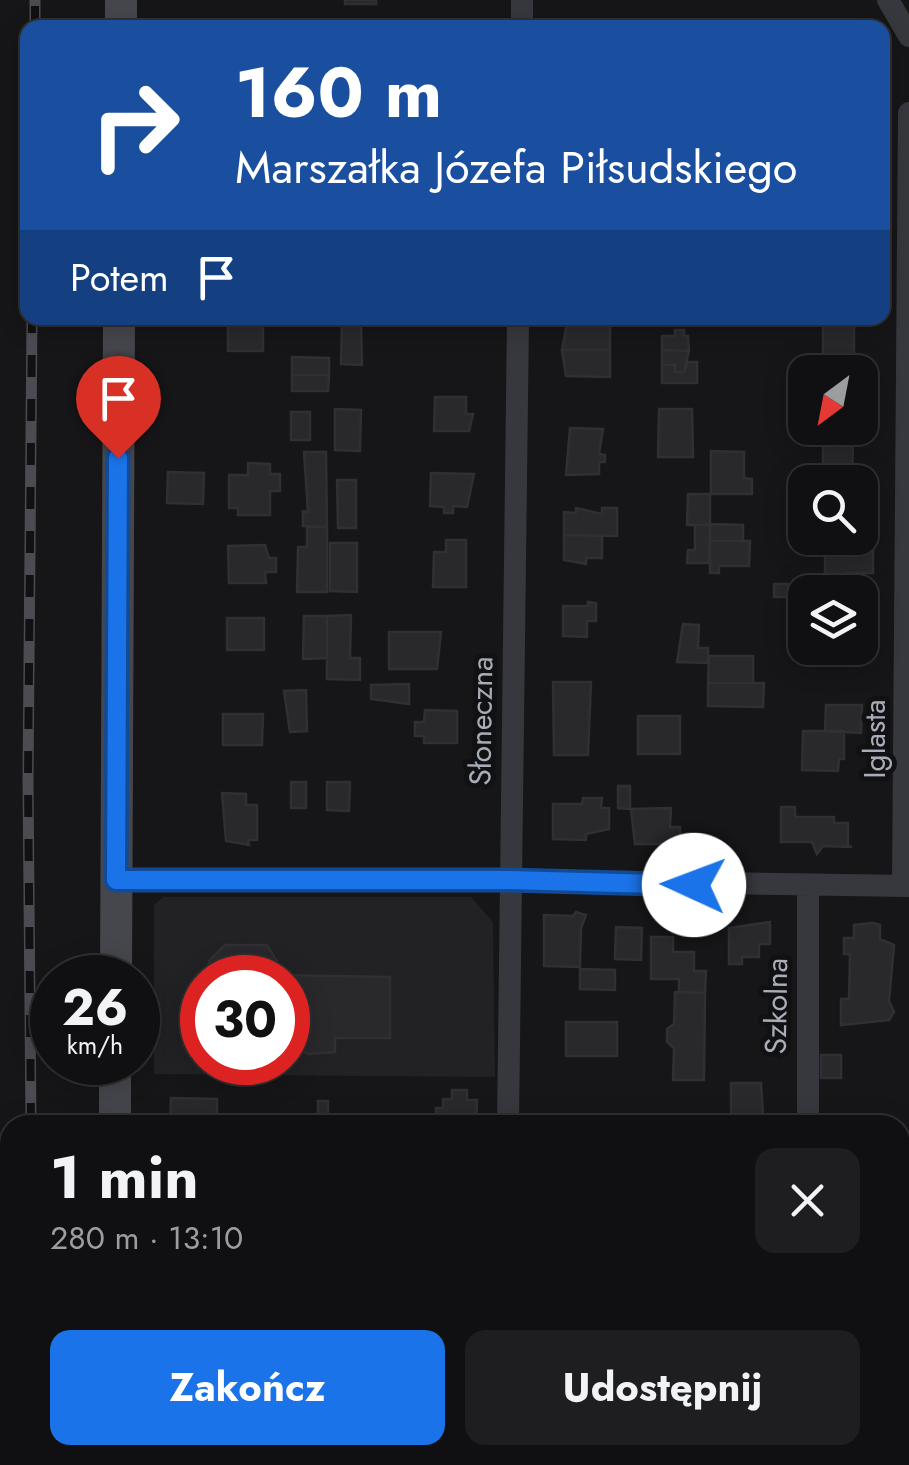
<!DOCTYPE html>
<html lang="pl">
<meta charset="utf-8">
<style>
:root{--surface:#101012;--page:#1e1e20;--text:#f1f3f6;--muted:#9c9d9f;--line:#303032;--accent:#1a73e8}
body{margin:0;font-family:Jost,sans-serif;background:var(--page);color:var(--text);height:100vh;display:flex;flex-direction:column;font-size:38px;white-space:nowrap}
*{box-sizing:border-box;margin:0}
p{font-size:32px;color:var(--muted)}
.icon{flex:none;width:55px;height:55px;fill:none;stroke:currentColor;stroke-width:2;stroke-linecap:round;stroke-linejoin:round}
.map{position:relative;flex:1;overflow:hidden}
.drawer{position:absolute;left:0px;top:1115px;width:910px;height:350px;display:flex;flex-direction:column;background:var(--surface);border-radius:30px 30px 0 0;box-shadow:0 5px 25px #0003,0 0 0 2px var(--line)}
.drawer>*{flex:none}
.guide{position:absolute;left:20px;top:20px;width:870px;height:305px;border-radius:20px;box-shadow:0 5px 25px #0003,0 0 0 2px var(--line);background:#1a4fa0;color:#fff;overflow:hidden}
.needle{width:65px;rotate:212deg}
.controls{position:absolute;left:788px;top:355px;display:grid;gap:20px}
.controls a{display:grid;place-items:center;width:90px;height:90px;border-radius:20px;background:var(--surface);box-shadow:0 5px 25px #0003,0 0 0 2px var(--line);font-size:50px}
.speed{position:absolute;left:30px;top:955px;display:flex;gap:20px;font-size:50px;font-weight:700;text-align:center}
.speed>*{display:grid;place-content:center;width:130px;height:130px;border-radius:50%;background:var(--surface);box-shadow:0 5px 25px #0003,0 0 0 2px var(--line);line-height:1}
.speed small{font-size:25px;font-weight:400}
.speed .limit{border:15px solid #d22;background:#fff;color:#111}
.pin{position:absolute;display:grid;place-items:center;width:85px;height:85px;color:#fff;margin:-102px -42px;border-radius:50% 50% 50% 0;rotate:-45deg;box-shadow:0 0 10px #0007}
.pin .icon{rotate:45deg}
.me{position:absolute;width:110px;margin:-55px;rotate:272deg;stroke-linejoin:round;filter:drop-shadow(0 0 8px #0008)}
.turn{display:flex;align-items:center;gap:35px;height:210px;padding:0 50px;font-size:45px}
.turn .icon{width:130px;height:130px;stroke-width:2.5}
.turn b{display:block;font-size:70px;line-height:85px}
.then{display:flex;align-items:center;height:95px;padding:0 50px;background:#0003;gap:20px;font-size:38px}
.round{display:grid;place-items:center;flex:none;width:105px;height:105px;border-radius:20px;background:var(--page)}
.head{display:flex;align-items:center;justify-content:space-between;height:170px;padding:0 50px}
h1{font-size:60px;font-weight:700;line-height:75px}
.primary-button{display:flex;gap:20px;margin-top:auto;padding:20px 50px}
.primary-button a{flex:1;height:115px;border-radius:20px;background:var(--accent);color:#fff;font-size:40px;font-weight:700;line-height:115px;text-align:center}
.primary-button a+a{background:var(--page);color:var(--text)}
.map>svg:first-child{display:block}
.built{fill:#222225;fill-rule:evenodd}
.building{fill:#29292c;stroke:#303034;stroke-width:2.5}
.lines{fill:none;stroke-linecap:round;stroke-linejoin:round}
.lane{stroke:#37383d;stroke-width:11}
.street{stroke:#37383d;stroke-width:22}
.secondary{stroke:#45474d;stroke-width:32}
.rail-casing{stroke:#4a4c52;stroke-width:11}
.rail{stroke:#111113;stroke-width:8;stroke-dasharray:22;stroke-linecap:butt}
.route-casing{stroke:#114b97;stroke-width:25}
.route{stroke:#1a73e8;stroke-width:18}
.labels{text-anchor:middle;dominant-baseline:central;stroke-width:10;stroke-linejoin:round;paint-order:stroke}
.street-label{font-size:30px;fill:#a8adb8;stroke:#111113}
</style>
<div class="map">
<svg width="909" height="1465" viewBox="0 0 909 1465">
<rect width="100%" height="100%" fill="#161618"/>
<path class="built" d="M163,897H471L493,922L495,1077L154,1074V905ZM202,978H288V1062H202Z"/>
<path class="building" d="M345,0H376V4H345Z
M228,318H263V351H228Z
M823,320H854V365L823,364Z
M342,321H361L362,365L341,364Z
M567,323L610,324V350H562Z
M675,330H684V336H688L689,351L662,350V336H675Z
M562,350H610V377L566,376Z
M662,350L689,351L684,372H675V365H662Z
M292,357L329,358V375H292Z
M688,362H697V383H662V365H675V372H684Z
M292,375H329L328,391H292Z
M435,397H466V414H473L469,431H434Z
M335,409L361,410L360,451L335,450Z
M659,409H692L693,457H658Z
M291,412H310V440H291Z
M570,428L603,429L599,454L605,455V462H599V474L566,475Z
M823,428H853V439L823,440Z
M853,439L852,481H822L817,468H823V440Z
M711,451L744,452V478L752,479V494H711Z
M304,452H326L327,527L303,526V511L308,512Z
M248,463L270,464V474H280V491H270V515H238V508H229V475H248Z
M168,472L204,473L203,504L167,503Z
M431,473L474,474L467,507L453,506V513H444V507L430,506Z
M337,480H356V528H338Z
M688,494H710V525H687Z
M576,508L602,514V508H617V536L564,535V512L576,513Z
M860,513H874L871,544L832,543V538H860Z
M710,524L743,525V541H710Z
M695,525H710L709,563H687L688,550H695Z
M307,527H327V592H297L298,547H307Z
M564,535L602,536V558H586V564L564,560Z
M446,540H466V587H433L434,552H446Z
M710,541H750L749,566H719V573H710Z
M330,543H357V592L330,591Z
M825,543L869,544L873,547V573H846V578L825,573Z
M265,545L269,558H276V572H265L266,583H229L228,546Z
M774,584H793L794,597H774Z
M588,602L596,603V621H587V637L563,636V606H588Z
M351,615L350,658H360V680L327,679V616Z
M304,616H327V658L303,659Z
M227,618H264V650H227Z
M802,619L805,648H839V658H798Z
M683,624L699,625L698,648H708V663L677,662Z
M389,632H441L437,669H389Z
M709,656H753V683H708Z
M553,682H591L588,755H554Z
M708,683H764L763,707L708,706Z
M409,684V704L371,699V685Z
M306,690L307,731L290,732L284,691Z
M826,705H862L861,733L825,731Z
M425,710L457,711V743H424V736H415V722H424Z
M223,714H263L262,745H223Z
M638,716H680V754H638Z
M803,731H844V759H839L838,771L802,770Z
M291,782H306V808H291Z
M327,782H350L349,811L327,810Z
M618,786H630V809L618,808Z
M222,793L246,794V805H257V840H248L249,845L226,841Z
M583,798H602L601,808H609V829L586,834V840L553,839V804H582Z
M781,807H795V817H834V823H848V845L852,847L823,846L817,854L812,842H781Z
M671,808L670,827H680V844H635L631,809Z
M576,912L586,915L581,928L580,967L544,966V915L573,916Z
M770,922V944H759V957H742V964H729V928Z
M873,923L880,925V939L894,945L889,1001L894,1012L889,1020L841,1025V999H849L850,954H844V938H854V925Z
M616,927L642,928L641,960L615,959Z
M651,937H673V952H694V971H706L705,993L679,992V979H651Z
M225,945H267L277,961V975L390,977V1038H335V1052L308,1054L295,1047L288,1054V978H209V961Z
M580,969L615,970V990L580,989Z
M675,992L705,993L704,1080H673L674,1048L667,1042V1029L674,1024Z
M566,1022H617V1056H566Z
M821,1055H841V1078H821Z
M731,1083H761L763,1115H731Z
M452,1090H467V1100H477L476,1125H436V1108H443V1099H452Z
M171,1098L217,1099V1115L224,1116V1125H170Z
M318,1101H328V1125H318Z
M906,1246L909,1247V1290L901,1289Z
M900,1439L909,1441L908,1463L890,1460V1465H875L876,1455H900Z
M556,1455H577V1465H556Z
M685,1455H729V1457L728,1465H686Z
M839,1455H876L875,1465L838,1460Z"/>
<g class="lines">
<path class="lane" d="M900,1326L909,1328"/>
<path class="street" d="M888,0L909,36
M522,28V0
M116,880H509L909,886
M903,886L909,113
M808,888V1125
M508,1125L518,318
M506,1465V1455
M772,1465L773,1455"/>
<path class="secondary" d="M121,28V0
M116,978L119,318
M115,1125V1062
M115,1465V1455"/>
<g class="rail-casing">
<path id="rail" d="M35,28V0
M31,1125L28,780L32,318
M38,1455V1465"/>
</g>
<use href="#rail" class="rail"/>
</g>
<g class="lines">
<g class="route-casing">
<path id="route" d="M118,458L116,880H509L694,885"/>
</g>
<use href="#route" class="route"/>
</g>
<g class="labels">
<g class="street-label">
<text transform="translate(481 721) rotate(-89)">Słoneczna</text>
<text transform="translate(874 739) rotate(-90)">Iglasta</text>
<text transform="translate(776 1006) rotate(-89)">Szkolna</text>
</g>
</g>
</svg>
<div class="controls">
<a><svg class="needle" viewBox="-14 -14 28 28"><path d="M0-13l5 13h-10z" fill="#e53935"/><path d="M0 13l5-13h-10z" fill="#9c9d9f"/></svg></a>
<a><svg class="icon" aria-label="search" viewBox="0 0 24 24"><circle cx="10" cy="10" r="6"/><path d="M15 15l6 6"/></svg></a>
<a><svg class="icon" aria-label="layers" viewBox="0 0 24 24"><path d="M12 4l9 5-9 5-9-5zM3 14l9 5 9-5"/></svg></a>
</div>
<div class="speed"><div>26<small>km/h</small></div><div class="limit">30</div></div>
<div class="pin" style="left:118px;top:458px;background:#d93025"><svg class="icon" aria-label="arrive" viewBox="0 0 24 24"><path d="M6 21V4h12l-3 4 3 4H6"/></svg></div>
<svg class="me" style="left:694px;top:885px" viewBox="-20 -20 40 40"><circle r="19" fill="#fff"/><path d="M0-13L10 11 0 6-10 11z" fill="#1a73e8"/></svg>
<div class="guide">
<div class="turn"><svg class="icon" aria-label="right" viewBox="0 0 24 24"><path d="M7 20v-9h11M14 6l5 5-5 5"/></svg><div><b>160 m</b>Marszałka Józefa Piłsudskiego</div></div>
<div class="then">Potem<svg class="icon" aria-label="arrive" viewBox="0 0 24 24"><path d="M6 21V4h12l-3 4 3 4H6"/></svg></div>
</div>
<section class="drawer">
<div class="head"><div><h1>1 min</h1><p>280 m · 13:10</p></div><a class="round"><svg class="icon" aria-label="close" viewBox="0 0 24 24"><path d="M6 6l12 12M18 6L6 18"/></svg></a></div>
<div class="primary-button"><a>Zakończ</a><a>Udostępnij</a></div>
</section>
</div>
